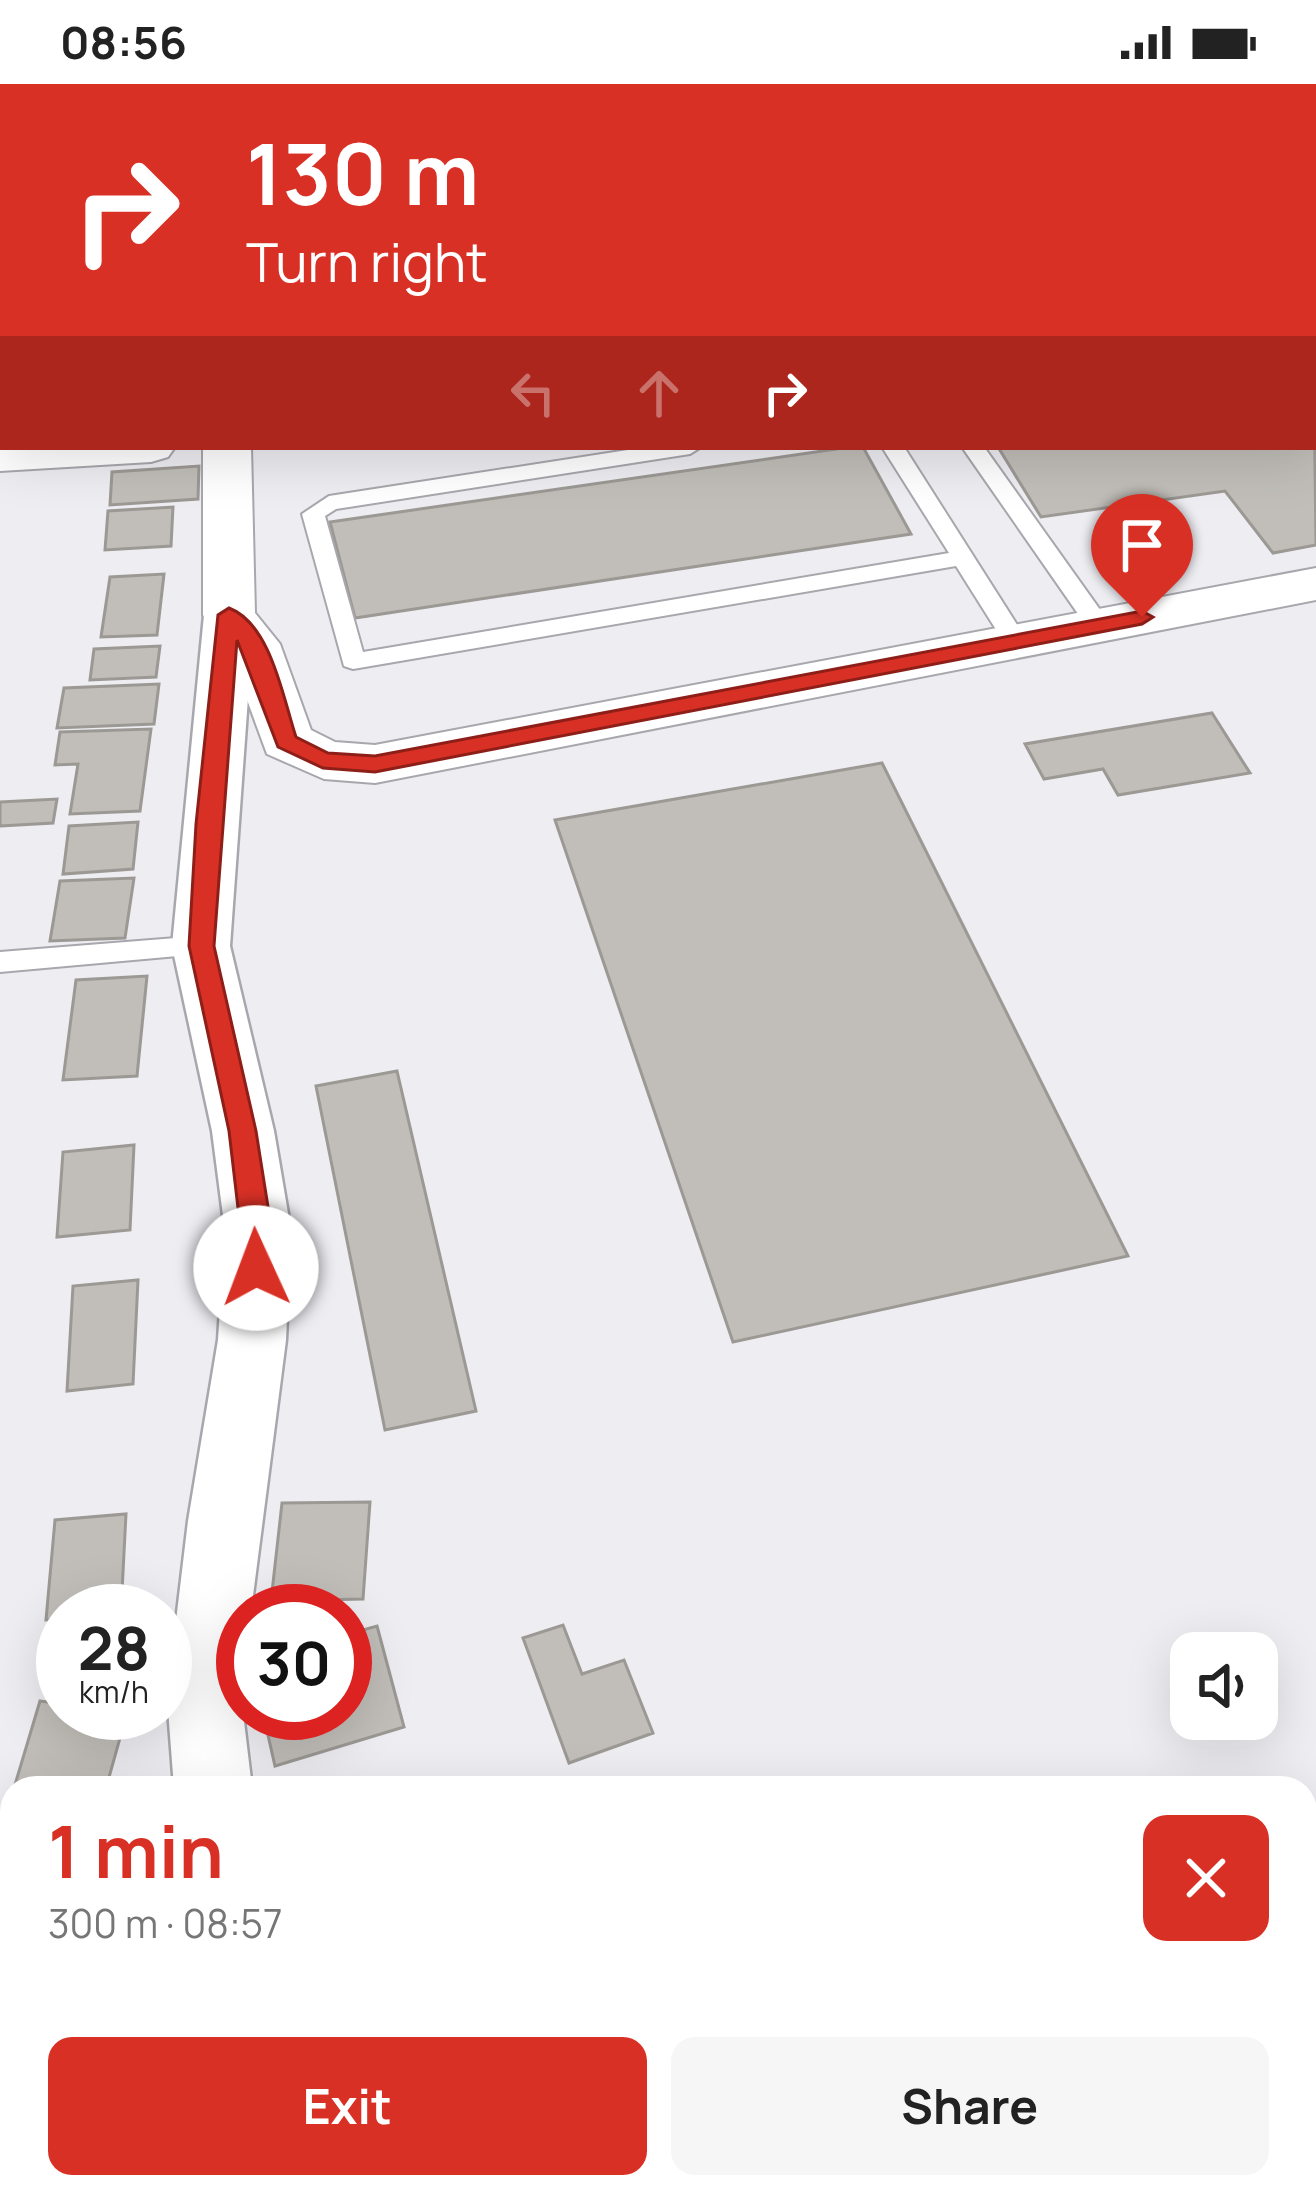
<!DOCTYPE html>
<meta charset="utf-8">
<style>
:root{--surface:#fff;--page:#f6f6f6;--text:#222;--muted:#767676;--accent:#d93025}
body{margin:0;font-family:Manrope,sans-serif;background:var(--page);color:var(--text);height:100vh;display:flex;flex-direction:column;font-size:45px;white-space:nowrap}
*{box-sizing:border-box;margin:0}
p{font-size:39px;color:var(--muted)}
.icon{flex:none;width:66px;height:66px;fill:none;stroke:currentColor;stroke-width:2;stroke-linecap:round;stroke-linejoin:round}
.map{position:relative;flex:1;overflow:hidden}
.details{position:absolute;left:0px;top:1692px;width:1317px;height:423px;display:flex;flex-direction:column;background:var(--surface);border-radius:36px 36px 0 0;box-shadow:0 12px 48px #0002}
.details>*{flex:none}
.top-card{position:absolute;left:0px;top:0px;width:1317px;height:366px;box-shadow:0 12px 48px #0002;background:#d93025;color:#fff;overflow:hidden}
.controls{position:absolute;left:1170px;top:1548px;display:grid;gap:24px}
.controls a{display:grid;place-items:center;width:108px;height:108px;border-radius:24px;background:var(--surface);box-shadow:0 12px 48px #0002;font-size:60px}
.speed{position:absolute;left:36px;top:1500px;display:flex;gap:24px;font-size:60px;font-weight:700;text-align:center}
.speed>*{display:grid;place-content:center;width:156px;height:156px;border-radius:50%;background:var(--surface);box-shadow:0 12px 48px #0002;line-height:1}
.speed small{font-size:30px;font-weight:400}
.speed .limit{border:18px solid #d22;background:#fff;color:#111}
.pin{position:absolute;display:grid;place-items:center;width:102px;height:102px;color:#fff;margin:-123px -51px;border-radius:50% 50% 50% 0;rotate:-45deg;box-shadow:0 0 12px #0007}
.pin .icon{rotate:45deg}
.me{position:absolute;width:132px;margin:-66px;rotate:358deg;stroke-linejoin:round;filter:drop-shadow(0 0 9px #0008)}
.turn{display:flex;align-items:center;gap:42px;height:252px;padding:0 48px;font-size:54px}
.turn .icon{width:156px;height:156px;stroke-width:2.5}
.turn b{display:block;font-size:84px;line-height:102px}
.lanes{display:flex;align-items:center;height:114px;padding:0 48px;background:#0003;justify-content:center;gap:60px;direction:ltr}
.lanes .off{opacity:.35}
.round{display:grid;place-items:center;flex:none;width:126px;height:126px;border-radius:24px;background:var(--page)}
.overview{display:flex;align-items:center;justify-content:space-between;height:204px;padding:0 48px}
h1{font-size:72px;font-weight:700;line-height:90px;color:var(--accent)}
.primary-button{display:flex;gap:24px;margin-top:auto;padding:24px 48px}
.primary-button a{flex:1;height:138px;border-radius:24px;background:var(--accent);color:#fff;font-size:48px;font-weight:700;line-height:138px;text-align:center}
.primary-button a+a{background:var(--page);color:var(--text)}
.status{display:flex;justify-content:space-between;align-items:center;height:84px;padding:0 60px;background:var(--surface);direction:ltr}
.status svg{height:33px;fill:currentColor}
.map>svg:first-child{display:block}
.building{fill:#c1beb9;stroke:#9c9995;stroke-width:3}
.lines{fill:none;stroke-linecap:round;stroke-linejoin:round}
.lane-casing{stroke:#a8a7ad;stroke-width:4}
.street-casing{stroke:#a8a7ad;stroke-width:5}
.secondary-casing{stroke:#a8a7ad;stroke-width:4}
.lane{fill:#fff;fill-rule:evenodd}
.street{fill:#fff;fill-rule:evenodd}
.secondary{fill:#fff;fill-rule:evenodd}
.route{fill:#d93025;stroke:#8d1f18;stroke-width:3}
</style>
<div class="status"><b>08:56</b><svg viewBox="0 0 49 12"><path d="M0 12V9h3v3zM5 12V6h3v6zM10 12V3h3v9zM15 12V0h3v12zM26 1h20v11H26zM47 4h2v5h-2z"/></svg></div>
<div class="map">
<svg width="1316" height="2113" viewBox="0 0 1316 2113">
<rect width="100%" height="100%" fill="#ededf2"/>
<path class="building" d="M1314,301L1316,461L1273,469L1225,407L1041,433L998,363H1314Z
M850,363H863L911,450L355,534L330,438Z
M199,382L198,415L110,421L112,388Z
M173,423L171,462L105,466L108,427Z
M164,490L157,551L101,553L110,493Z
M160,562L156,593L90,596L94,565Z
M159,600L154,640L57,644L64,604Z
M1212,629L1250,689L1118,711L1103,685L1044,695L1025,660Z
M151,645L140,727L70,730L78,680L55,681L60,648Z
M882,679L1128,1172L733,1258L555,736Z
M57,715L53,739L0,742V718Z
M138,738L133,785L63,790L69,742Z
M134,794L125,854L50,857L60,797Z
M147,892L137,992L63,996L76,896Z
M397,987L476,1327L385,1346L316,1002Z
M134,1061L130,1146L57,1153L63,1068Z
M138,1196L133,1300L67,1307L73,1202Z
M370,1418L363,1515L271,1517L282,1419Z
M126,1430L121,1527H63V1535L46,1536L55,1436Z
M563,1541L582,1590L624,1576L653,1649L569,1679L523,1554Z
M377,1542L404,1643L275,1682L263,1629H345V1551Z
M40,1617L63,1620V1629H127L106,1704H14Z
M0,1807H12V1946L0,1945Z
M0,1968L12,1970V2078L3,2113Z
M442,2103H479L484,2113H427Z"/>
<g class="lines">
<g class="lane-casing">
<path id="lane" d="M825,0H843V3H825Z
M1314,21H1316V31H1314Z
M1314,242H1316V256H1314Z
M647,363H701L690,370L336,425L325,432L363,568L949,469L882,363H904L1028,558L1016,566L1007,563L956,482L353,585L344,582L302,430L329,412Z
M962,363H984L1108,537V547H1090Z
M201,852L215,862L211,869L0,888V868Z"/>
</g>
<g class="street-casing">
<path id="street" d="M83,0H122L124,3H85Z
M0,5H3V27H0Z
M0,124H3V148H0Z
M229,515L247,520L254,531L230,862L274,1047L291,1147L286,1256L251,1527H243V1629L252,1704H174L167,1612L188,1437L218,1256L225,1147L212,1047L172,862L204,531L211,520Z
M233,2103H321L324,2113H236Z"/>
</g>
<g class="secondary-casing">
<path id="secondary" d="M0,357L3,363H175L168,373L151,378L0,387Z
M203,363H251L255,529L280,560L311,646L335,658L375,661L1316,484V516L375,699L324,695L267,670L228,564L203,531Z"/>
</g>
<use href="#lane" class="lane"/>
<use href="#street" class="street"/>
<use href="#secondary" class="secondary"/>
</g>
<path class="route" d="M229,524C271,540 283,614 296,653L328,669L375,672L1142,527L1153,533L1142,540L375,688L323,684L278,663L237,556L214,862L256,1047L272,1148L266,1192H246L229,1047L189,862L196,740L218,531Z"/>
</svg>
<div class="controls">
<a><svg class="icon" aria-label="sound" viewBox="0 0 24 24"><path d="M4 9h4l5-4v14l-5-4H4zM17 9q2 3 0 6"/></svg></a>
</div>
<div class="speed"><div>28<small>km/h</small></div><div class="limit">30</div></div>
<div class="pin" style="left:1142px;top:533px;background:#d93025"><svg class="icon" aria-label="arrive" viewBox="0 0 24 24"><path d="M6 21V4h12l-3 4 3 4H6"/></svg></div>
<svg class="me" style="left:256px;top:1184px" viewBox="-20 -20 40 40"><circle r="19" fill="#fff"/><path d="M0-13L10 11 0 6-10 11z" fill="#d93025"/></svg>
<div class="top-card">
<div class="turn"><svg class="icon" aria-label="right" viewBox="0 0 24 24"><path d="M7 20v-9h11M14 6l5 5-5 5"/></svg><div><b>130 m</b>Turn right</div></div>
<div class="lanes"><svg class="icon off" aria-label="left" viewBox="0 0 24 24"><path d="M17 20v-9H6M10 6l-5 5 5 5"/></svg><svg class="icon off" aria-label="ahead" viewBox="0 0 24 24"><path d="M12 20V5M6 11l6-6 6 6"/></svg><svg class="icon" aria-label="right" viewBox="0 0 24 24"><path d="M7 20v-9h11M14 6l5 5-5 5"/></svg></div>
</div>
<section class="details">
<div class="overview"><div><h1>1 min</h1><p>300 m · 08:57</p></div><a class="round" style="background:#d93025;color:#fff"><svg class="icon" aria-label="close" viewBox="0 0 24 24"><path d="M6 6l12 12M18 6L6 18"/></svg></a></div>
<div class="primary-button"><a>Exit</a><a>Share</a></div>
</section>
</div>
